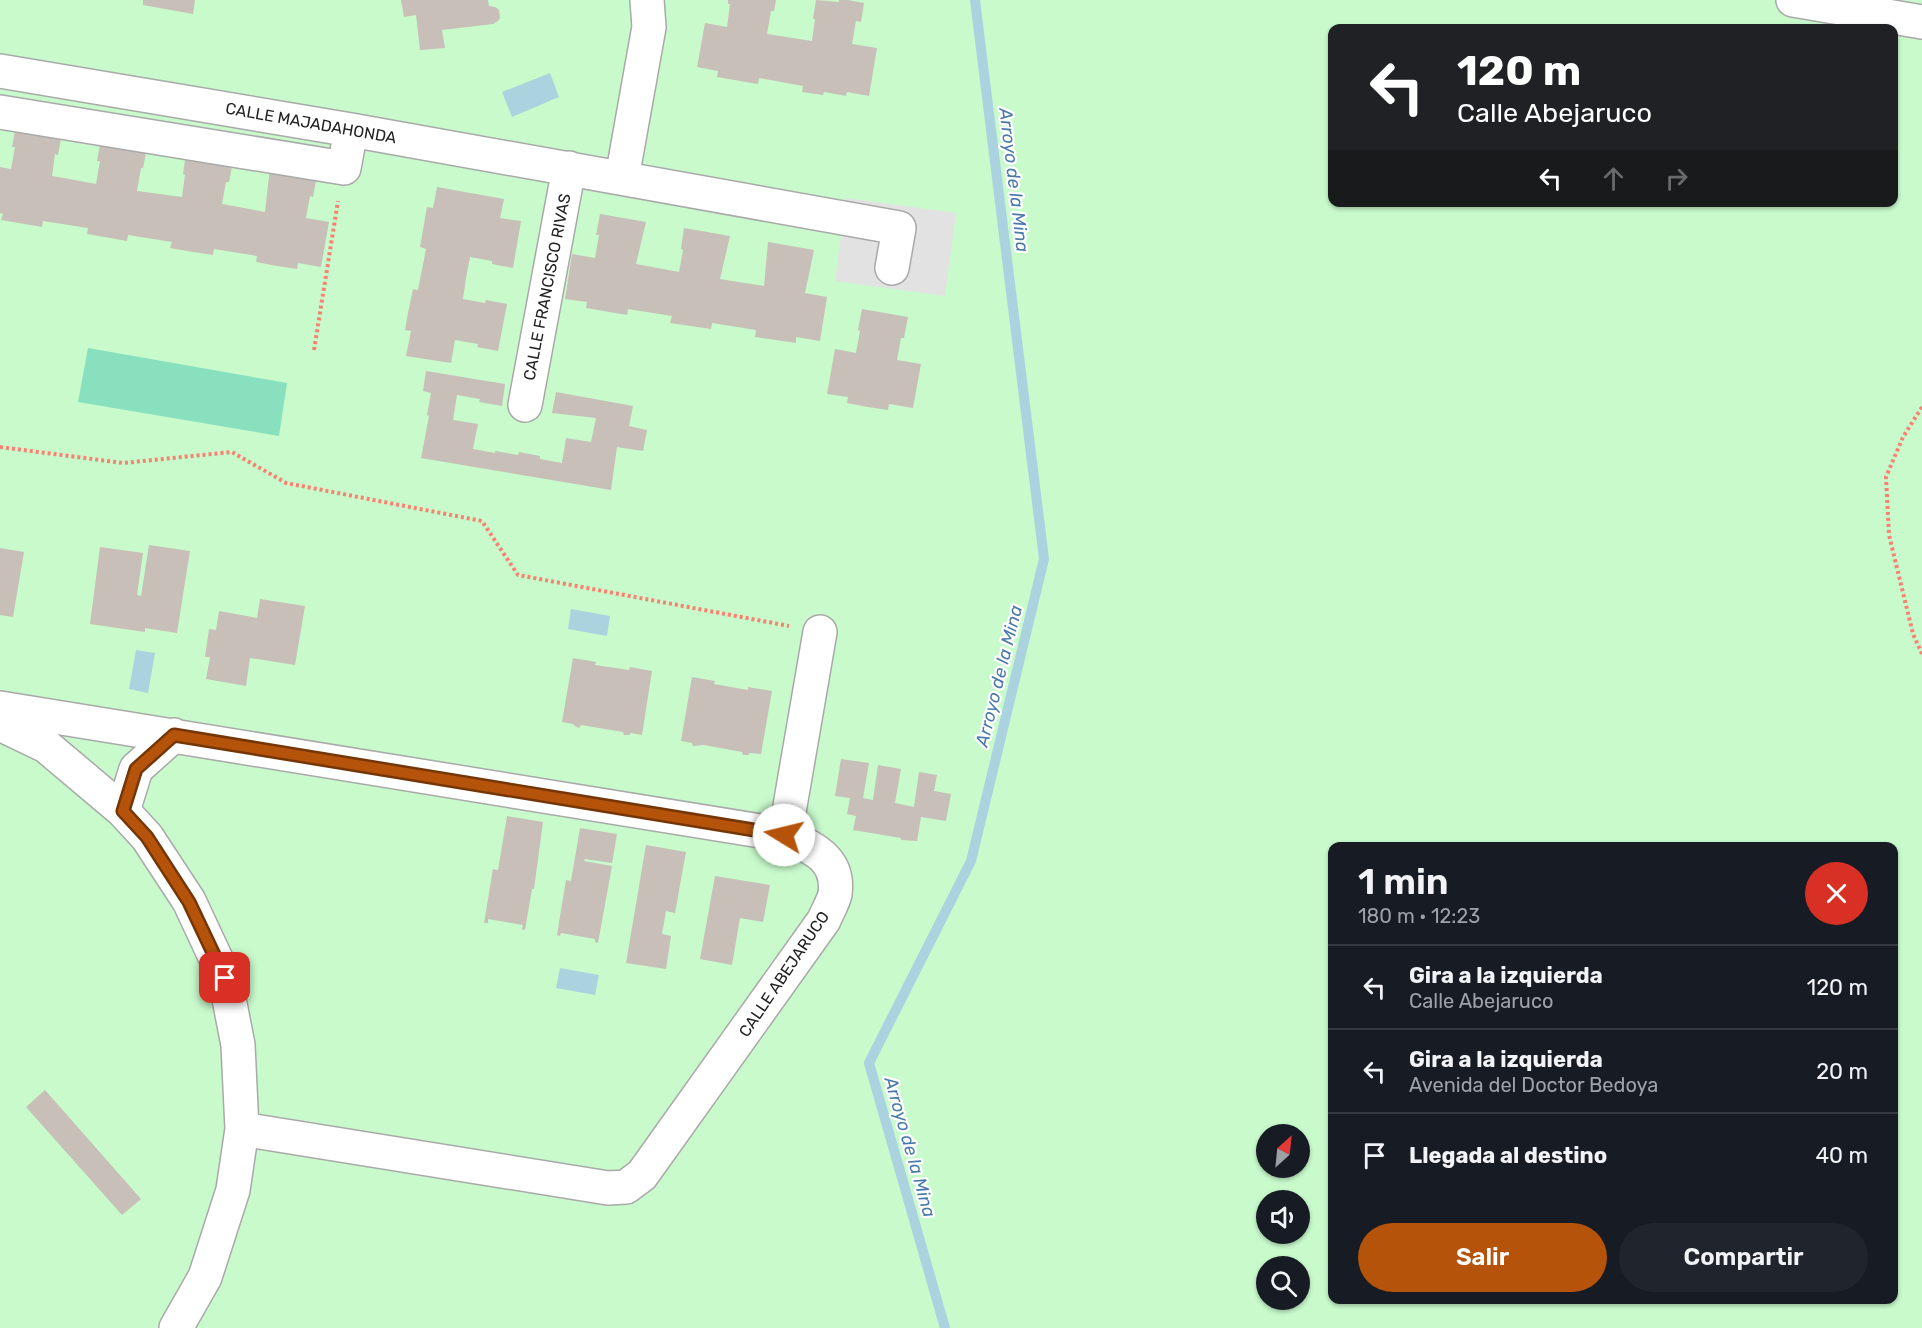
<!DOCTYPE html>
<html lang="es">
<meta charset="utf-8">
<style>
:root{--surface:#171b24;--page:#20242c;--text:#f1f3f6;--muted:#9ea1a6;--line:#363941;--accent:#b45309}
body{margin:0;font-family:Rubik,sans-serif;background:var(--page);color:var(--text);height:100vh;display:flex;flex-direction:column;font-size:22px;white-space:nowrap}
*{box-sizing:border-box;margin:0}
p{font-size:20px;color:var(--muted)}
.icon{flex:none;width:33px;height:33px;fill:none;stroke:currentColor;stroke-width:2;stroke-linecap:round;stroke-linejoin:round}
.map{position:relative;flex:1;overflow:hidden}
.side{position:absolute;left:1328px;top:842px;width:570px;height:462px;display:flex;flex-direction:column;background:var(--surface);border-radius:12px;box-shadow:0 2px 4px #0004}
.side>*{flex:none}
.hud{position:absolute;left:1328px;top:24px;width:570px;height:183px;border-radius:12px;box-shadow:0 2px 4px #0004;background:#202124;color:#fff;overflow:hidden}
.needle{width:39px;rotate:27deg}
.buttons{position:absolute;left:1256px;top:1124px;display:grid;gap:12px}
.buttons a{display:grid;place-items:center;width:54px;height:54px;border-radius:50%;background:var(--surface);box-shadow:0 2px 4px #0004;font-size:30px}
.pin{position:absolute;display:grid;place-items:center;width:51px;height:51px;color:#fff;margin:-26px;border-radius:12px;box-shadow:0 3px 9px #0006}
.me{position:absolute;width:66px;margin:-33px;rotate:279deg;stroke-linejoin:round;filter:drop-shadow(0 0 4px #0008)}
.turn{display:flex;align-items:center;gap:21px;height:126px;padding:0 30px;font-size:27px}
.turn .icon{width:78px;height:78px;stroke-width:2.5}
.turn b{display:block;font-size:42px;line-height:51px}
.lanes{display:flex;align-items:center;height:57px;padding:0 30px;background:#0003;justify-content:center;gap:30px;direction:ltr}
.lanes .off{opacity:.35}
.round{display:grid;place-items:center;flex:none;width:63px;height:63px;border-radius:32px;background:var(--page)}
.headline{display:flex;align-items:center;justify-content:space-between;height:102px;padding:0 30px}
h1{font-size:36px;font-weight:600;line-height:45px}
.cta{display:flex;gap:12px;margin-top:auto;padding:12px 30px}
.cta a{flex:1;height:69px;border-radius:36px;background:var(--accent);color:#fff;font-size:24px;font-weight:600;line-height:69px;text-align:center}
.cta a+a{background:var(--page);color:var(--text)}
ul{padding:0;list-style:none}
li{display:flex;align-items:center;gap:18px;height:84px;padding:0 30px;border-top:2px solid var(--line)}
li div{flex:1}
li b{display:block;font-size:22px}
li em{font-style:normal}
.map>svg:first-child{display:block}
.park{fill:#c8facc;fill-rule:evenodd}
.pitch{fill:#88e0be}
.parking{fill:#e2e2e2}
.water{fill:#aad3df}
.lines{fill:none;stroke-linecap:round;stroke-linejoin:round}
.stream{stroke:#aad3df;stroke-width:10}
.building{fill:#c7bfb8}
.minor-casing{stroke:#a9a9a9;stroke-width:36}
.path{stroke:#fa8072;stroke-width:4;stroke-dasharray:3 3;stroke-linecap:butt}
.minor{stroke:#fff;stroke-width:33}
.route-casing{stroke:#753606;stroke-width:15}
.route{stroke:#b45309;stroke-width:10}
.labels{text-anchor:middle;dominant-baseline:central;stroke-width:4.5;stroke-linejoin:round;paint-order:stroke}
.street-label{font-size:16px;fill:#222;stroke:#fff}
.water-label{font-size:18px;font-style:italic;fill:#4a7aab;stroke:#fff}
</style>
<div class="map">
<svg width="1922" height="1328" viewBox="0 0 1922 1328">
<rect width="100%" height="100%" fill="#f2efe9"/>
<path class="park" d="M0,0H1922V1328H0ZM1332,28H1893V202H1332ZM1332,846H1893V1299H1332ZM1266,1134H1299V1167H1266ZM1266,1200H1299V1233H1266ZM1266,1266H1299V1299H1266Z"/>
<path class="pitch" d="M88,348L287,383L279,436L78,402Z"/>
<path class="parking" d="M846,198L956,213L945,296L835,281Z"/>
<path class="water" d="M550,73L559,97L512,117L502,92Z
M571,609L610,616L607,636L568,629Z
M136,650L155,653L148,693L129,689Z
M560,968L599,975L595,995L556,988Z"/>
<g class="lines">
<path class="stream" d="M945,1328L869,1063L971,861L1044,559L975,0"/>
</g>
<path class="building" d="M143,0H195L193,14L143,5Z
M401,0H488L489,6L495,7L499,10L500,18L498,21L493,24L442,30L445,48L420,50L416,15L404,17Z
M728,0H776L774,11H771L767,34L812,41L815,19H813L816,0L839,2V0H848L864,3L861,22L856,21L852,44L877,48L869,96L847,92L846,96L824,92L823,95L802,92L803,86L759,78L758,84L717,77L718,71L697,67L705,23L727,27L730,4H728Z
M16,125L62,133L58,155L55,154L52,176L64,178L96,184L100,161H97L101,139L147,147L143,168H141L137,191L182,197L185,175L183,174L186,153L233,161L229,182H226L222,204L244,208L265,212L270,167L317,175L313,197L310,196L306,218L329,222L321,267L298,263L297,269L277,266L256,262L257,256L214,249L213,255L193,252L170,248L172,242L128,235L127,241L87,234L88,228L43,221L42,227L1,220L3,214L0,213V167L11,169L15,147H12Z
M437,187L504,199L500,218L521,221L513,268L492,264V261L470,257L466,278L463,299L485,303L486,300L507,304L498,351L477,347L478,344L455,340L451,363L406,356L411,331L405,330L408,313L413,289L418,290L426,249L420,247L427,207L433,208Z
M600,214L646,222L636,264L679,272L683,250L681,249L684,228L730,236L720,279L732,281L764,286L768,242L814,250L805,293L827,297L820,341L796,337V343L755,337L756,330L712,323L711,329L670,323L672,316L628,309L627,315L586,308L587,302L565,299L572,254L595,258L599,235H596Z
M862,309L908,317L904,338H901L897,360L921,364L913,408L889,404L888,410L868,407L847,403L848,397L827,394L835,349L856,353L860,331L858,330Z
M426,371L505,384L502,406L479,402L480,399L457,395L453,420L478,424L473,449L495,453V451L518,455L519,452L540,456V459L562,463L566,438L591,442L596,418L552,413L556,392L633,406L629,426L647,430L643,451L617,447L611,490L421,458L429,416L427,415L431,393L423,391Z
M149,545L190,551L177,633L145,628V632L90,624L100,547L143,553L137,595L141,596Z
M0,548L24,552L13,617L0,615Z
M260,599L305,606L295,665L250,658L246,686L206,679L210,657H205L209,629L216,630L219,611L257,618Z
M573,658L596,662L595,665L629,670L630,667L652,671L642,735L631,733L629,735H624L623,732L581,725L579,728L575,726L573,724L562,722Z
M692,677L715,681L714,684L748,690V687L772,691L761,754L750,753L748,755H743L742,752L704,745L693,746L692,743L681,741Z
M841,759L869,763L863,798L873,800L878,765L901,769L895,803L914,807L919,772L937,775L934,791L951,794L946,821L921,817L917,841L901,840V838L853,830L856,816L847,814L850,798L835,796Z
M507,816L543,822L534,889H532L525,930L522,929L523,925L488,919V923H484L493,869L498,870Z
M580,828L617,834L612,863L585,859L584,861L612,866L598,943L595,942V939L561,933L560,936L557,935L566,880L571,881Z
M646,845L686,852L675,913L666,911L662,934L671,936L666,969L626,963Z
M715,876L770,885L763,922L740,918L732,965L700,959Z
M45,1090L141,1199L122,1215L26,1107Z"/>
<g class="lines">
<g class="minor-casing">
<path id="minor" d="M1793,0L1922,22
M0,71L351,130L899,228L892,268
M0,112L344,168L351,130
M622,178L649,27L647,0
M525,405L569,168
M0,708L785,835C811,847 840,858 835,894C833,903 827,912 824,920L642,1175L626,1187L608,1188L242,1129
M0,724L46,746L123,811L147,837L189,901L225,978L238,1045L242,1129L233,1190L205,1277L176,1328
M123,811L136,769L174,735
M785,835L820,632"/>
</g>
<path class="path" d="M314,350L338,201
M1922,407L1903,437L1886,477L1889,535L1913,634L1922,654
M0,447L123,463L232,452L286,483L482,521L518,575L789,626"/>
<use href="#minor" class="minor"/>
</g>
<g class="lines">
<g class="route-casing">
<path id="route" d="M225,978L189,902L147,837L123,811L136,769L174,735L784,835"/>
</g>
<use href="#route" class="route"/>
</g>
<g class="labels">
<g class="street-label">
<text transform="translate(311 123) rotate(10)">CALLE MAJADAHONDA</text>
<text transform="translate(547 287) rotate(-79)">CALLE FRANCISCO RIVAS</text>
<text transform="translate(784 974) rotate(-56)">CALLE ABEJARUCO</text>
</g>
<g class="water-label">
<text transform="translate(1014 180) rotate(83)">Arroyo de la Mina</text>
<text transform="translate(999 676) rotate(-76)">Arroyo de la Mina</text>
<text transform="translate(910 1147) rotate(74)">Arroyo de la Mina</text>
</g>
</g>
</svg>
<div class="buttons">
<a><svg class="needle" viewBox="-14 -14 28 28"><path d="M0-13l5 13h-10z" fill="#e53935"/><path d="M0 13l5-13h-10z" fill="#9ea1a6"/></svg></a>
<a><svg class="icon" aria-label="sound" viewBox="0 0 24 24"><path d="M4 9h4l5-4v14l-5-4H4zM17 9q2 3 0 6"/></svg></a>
<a><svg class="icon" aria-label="search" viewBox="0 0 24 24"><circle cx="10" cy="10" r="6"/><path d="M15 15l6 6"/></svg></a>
</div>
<div class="pin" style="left:225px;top:978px;background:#d93025"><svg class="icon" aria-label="arrive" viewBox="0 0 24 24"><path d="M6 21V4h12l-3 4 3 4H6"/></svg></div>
<svg class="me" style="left:784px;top:835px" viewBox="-20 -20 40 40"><circle r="19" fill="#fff"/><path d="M0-13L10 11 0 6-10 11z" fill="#b45309"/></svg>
<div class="hud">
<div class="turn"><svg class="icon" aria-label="left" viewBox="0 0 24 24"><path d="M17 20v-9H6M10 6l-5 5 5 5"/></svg><div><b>120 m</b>Calle Abejaruco</div></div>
<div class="lanes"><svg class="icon" aria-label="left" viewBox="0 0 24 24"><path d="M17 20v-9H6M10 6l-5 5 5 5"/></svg><svg class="icon off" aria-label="ahead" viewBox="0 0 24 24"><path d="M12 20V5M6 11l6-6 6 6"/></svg><svg class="icon off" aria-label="right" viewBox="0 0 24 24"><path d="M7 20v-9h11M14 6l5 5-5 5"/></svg></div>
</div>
<section class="side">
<div class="headline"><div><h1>1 min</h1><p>180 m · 12:23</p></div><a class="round" style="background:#d93025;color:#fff"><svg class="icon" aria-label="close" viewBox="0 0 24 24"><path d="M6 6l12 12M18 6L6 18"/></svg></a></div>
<ul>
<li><svg class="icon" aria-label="left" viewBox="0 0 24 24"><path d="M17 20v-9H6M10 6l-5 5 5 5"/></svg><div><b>Gira a la izquierda</b><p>Calle Abejaruco</p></div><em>120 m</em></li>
<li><svg class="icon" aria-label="left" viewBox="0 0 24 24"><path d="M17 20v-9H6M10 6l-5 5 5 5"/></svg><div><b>Gira a la izquierda</b><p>Avenida del Doctor Bedoya</p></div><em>20 m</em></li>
<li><svg class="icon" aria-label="arrive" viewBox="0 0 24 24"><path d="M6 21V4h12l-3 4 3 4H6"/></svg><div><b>Llegada al destino</b></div><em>40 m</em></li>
</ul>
<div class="cta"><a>Salir</a><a>Compartir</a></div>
</section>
</div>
